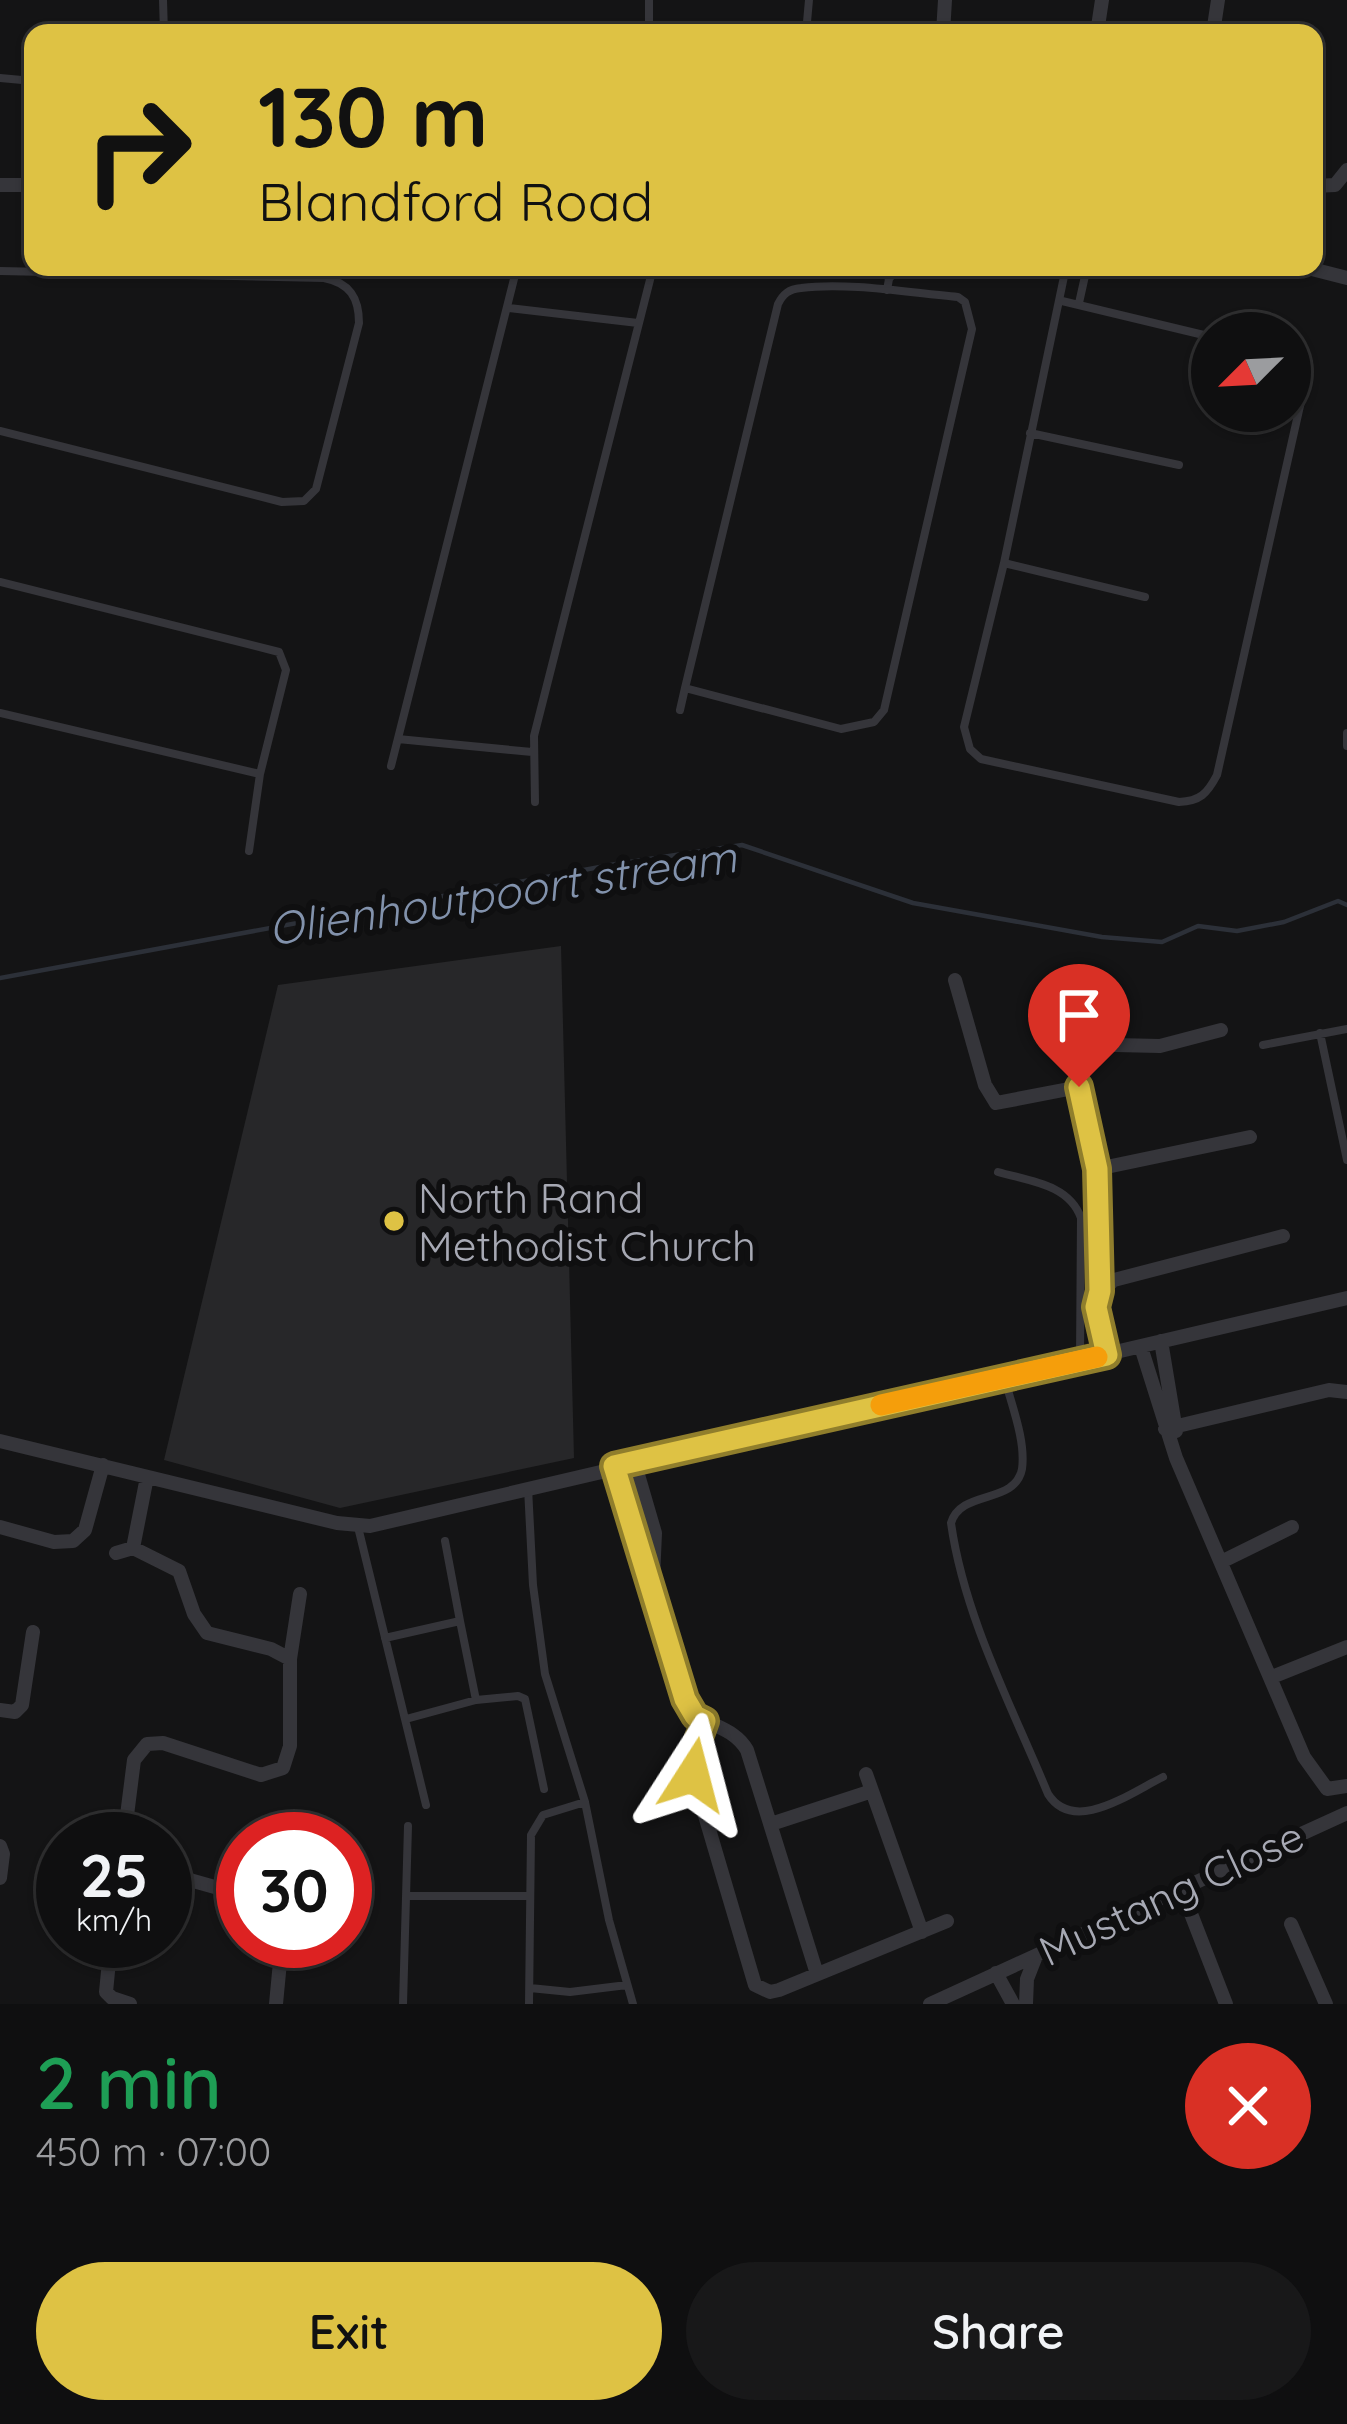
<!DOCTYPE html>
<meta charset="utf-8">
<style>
:root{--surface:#0f0f10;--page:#181819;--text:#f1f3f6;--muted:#9b9c9f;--line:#2f2f30;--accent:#dec244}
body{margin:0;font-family:Quicksand,sans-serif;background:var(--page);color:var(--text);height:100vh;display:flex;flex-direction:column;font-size:45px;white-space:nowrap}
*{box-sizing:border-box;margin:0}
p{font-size:39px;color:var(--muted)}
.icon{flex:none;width:66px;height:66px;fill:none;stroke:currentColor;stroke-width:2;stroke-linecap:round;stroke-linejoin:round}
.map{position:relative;height:2004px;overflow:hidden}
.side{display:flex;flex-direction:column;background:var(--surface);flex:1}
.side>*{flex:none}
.guide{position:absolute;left:24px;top:24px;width:1299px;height:252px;border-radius:24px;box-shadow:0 3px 9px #0004,0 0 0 3px var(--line);background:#dec244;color:#111;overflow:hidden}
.needle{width:78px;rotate:246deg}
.controls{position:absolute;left:1191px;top:312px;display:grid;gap:24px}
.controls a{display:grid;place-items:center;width:120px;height:120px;border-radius:50%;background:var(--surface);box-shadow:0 3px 9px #0004,0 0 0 3px var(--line);font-size:60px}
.speed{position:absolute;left:36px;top:1812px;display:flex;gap:24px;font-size:60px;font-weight:700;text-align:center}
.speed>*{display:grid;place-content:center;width:156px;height:156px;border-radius:50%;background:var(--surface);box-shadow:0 3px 9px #0004,0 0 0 3px var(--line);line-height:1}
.speed small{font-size:30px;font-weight:400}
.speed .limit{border:18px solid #d22;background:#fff;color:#111}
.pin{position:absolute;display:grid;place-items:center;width:102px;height:102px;color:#fff;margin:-123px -51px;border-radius:50% 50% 50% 0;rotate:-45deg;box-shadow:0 0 12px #0007}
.pin .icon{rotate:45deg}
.me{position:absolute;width:132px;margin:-66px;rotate:9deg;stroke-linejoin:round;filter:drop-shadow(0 0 9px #0008)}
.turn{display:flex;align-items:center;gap:42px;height:252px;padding:0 36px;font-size:54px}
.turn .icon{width:156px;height:156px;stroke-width:2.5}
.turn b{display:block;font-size:84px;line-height:102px}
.round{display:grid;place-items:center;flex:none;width:126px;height:126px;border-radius:63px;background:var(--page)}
.summary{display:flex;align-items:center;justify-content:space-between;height:204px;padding:0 36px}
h1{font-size:72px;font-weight:600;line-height:90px;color:#1e9e55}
.primary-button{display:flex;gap:24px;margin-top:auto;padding:24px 36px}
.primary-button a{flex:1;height:138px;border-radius:72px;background:var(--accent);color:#111;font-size:48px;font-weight:600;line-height:138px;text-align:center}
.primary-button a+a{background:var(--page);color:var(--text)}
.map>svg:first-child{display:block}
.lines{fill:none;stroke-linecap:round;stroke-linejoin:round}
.stream{stroke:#2c3038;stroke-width:4.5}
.building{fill:#272729}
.service{stroke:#35353a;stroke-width:8}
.minor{stroke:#35353a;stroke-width:14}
.route-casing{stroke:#907e2c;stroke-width:30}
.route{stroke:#dec244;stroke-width:21}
.slow{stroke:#f59e0b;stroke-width:21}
.poi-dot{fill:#dec244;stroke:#0f0f10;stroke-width:4.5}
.labels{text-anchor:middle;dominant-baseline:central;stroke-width:12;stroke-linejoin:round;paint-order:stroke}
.poi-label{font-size:42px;fill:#a7a9b4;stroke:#0f0f10;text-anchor:start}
.street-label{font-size:42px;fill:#a7a9b4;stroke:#0f0f10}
.water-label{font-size:45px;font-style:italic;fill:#8292ac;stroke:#0f0f10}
</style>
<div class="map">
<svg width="1347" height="2004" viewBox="0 0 1347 2004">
<rect width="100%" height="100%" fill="#141415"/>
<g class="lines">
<path class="stream" d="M0,978L616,864L742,845L913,903L1102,937L1162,942L1198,926L1237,931L1284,922L1338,901L1347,905"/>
</g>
<path class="building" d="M561,946L574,1458L340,1508L164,1460L278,985Z"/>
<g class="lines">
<path class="service" d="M163,0L164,33
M649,0V33
M806,33L809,0
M0,78L33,81
M882,267L889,279
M1066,267L1004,563L964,727L970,749L981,759L1179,802C1200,801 1207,794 1217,775L1304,388L1299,364L1290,357
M0,271L324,278C350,283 359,298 359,323L316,489L304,501L282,502L0,431
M887,290L889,279L898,267
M1062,301L1212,337
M1079,303L1087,267
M509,308L638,323
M1030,433L1179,465
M1004,563L1145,597
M0,582L279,652L286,670L260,774L249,851
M680,710L685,688L778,304C783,294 789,289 801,288C849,282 910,293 958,297L965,302L972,329L884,710L874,722L841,729L685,688
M0,713L260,774
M1347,733V746
M398,739L532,752
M391,766L517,267
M535,802L534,736L653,268
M1320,1033L1347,1160
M1263,1045L1347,1029
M998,1172C1029,1181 1069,1184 1081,1218L1080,1359
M1004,1376C1011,1404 1026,1440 1022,1469C1015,1505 961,1489 951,1523C964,1616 1012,1707 1048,1794C1074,1835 1130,1793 1163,1777
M528,1488L533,1585L545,1674L585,1802L609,1920L633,2004
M358,1527L426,1805
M385,1638L460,1621L445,1541
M476,1700L518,1696L525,1699L544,1789
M406,1719L476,1700L460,1621
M407,1896H529
M530,1988L570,1992L627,1985
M403,2004L408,1826
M529,2004L531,1835L543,1815L585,1802"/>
<path class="minor" d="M943,33L945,0
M1097,33L1102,0
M1213,33L1218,0
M0,185H33
M1314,186L1335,185L1347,170
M1304,267L1347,278
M955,980L985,1085L996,1103L1079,1087
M1056,980L1097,1169
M1070,1044L1160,1046L1221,1030
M1100,1290L1097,1169L1250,1137
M1161,1341L1176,1431
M1141,1347L1176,1458L1304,1757L1327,1789L1347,1786
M1107,1355C1100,1326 1086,1301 1114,1280L1283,1236
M1165,1429L1329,1390L1347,1392
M0,1441L337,1523L370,1526L1347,1298
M634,1461L655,1533L653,1578
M613,1466L685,1699C697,1728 731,1722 747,1750L817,1974
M0,1527L54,1542L73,1541L85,1530L103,1465
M133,1548L147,1477
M116,1553L133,1548L179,1571L194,1614L207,1633L271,1649L290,1659
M1221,1562L1292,1527
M1272,1677L1347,1647
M0,1710L15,1712L22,1705L33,1632
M705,1721L694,1752L693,1775L755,1985L770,1992L779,1990L947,1921
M866,1774L922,1932
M771,1824L872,1791
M124,1839L134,1760L147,1744L163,1743L261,1775L283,1768L290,1746V1659L300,1594
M0,1846L3,1854L0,1878
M165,1873L243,1895
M1181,1888L1226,2004
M1291,1924L1326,2004
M111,1941L106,1992L112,1998L130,2004
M996,1973L1013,2004
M276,2004L282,1941
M930,2004L1347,1813
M1026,2004L1027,1979L1036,1956"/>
</g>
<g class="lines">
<g class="route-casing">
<path id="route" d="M693,1775L694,1752L705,1721L695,1716L685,1699L614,1466L1107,1355L1096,1307L1100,1291L1097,1169L1079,1087"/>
</g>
<use href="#route" class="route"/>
<path class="slow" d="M881,1405L1097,1357"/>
</g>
<circle class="poi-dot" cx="394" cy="1221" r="12"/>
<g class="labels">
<g class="poi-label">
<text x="418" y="1197">North Rand<tspan x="418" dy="48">Methodist Church</tspan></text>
</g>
<g class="street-label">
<text transform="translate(1171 1893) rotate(-25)">Mustang Close</text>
</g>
<g class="water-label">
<text transform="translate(502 892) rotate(-9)">Olienhoutpoort stream</text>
</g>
</g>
</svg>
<div class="controls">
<a><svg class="needle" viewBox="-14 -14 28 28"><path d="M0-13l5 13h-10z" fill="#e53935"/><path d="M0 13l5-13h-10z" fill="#9b9c9f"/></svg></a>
</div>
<div class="speed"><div>25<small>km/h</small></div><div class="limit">30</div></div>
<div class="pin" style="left:1079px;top:1087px;background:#d93025"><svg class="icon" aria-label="arrive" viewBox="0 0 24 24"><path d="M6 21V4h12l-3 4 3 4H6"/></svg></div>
<svg class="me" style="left:693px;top:1775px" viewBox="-20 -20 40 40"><path d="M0-17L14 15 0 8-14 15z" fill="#dec244" stroke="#fff" stroke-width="4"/></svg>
<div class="guide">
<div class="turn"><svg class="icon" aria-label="right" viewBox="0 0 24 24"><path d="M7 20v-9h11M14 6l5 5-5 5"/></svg><div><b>130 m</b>Blandford Road</div></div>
</div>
</div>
<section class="side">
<div class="summary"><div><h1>2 min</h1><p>450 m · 07:00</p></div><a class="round" style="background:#d93025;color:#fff"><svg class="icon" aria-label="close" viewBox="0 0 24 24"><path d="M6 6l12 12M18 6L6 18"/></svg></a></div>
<div class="primary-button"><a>Exit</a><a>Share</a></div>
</section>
